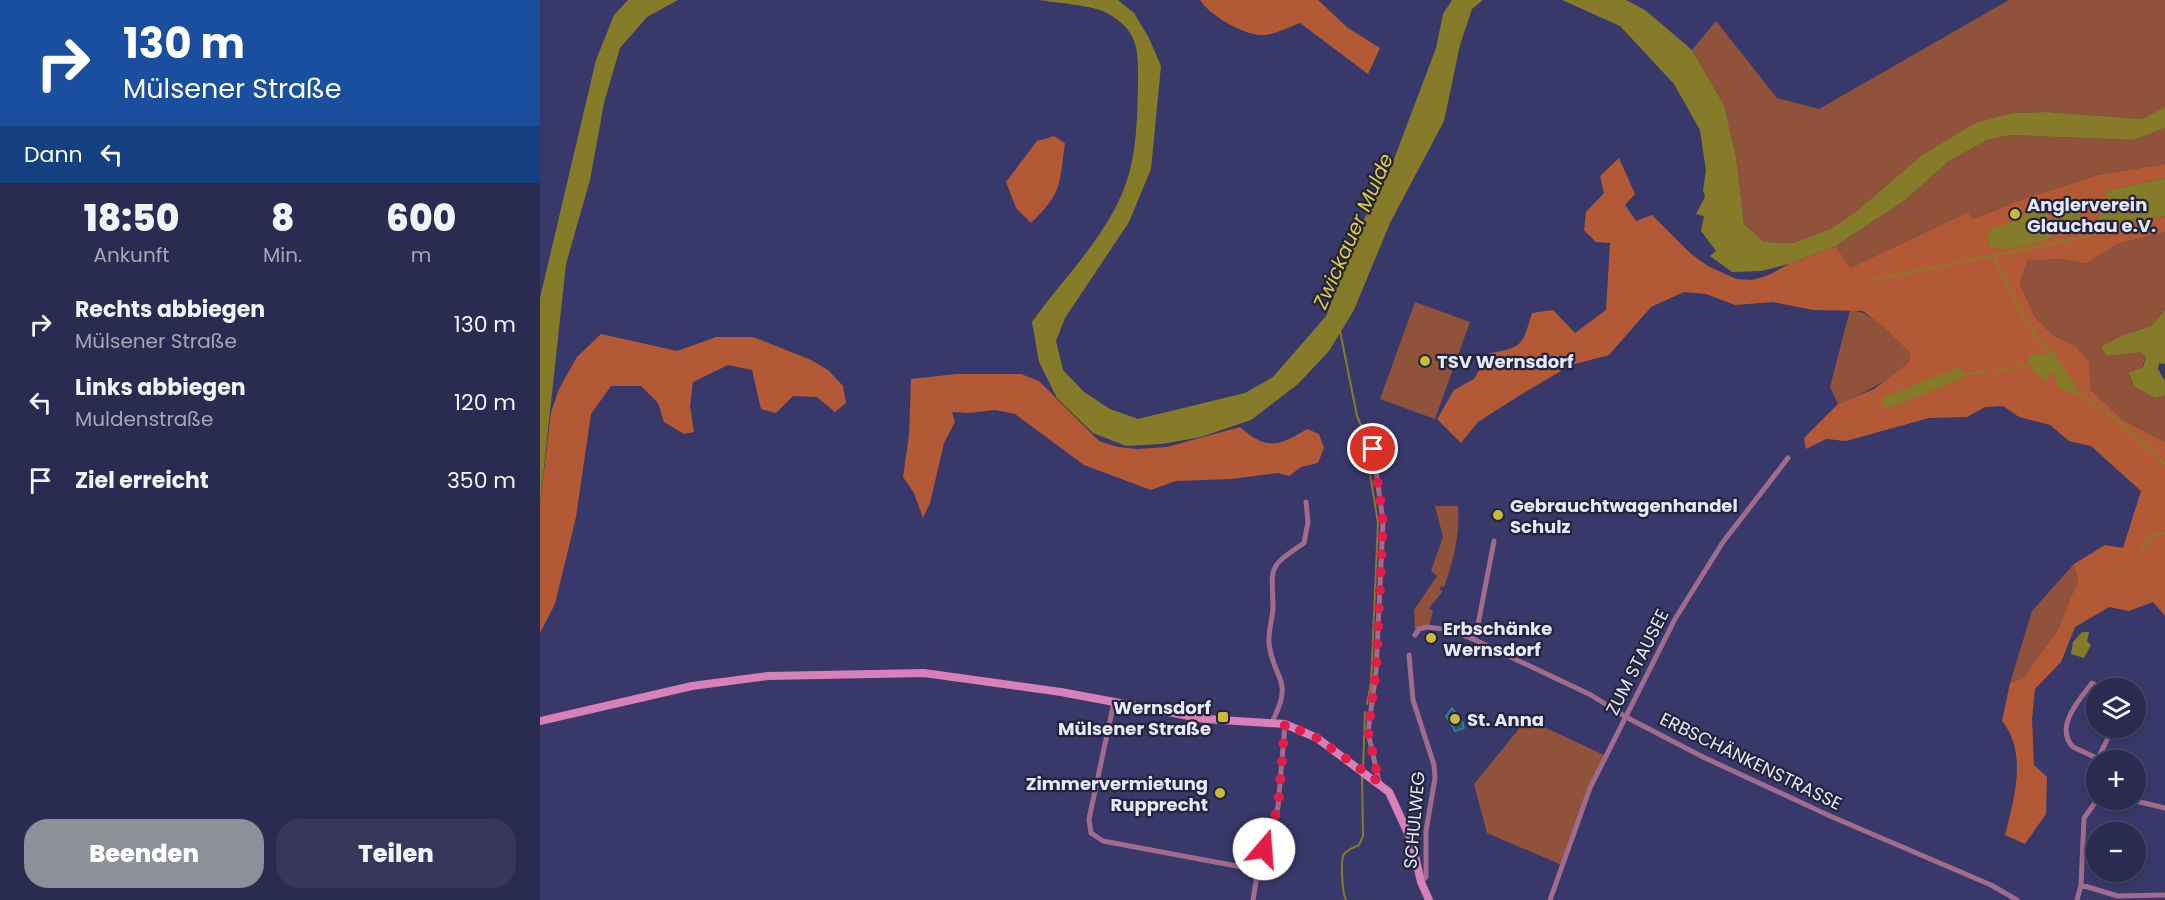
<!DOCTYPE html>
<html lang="de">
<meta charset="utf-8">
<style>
:root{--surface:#2a2b50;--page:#36375a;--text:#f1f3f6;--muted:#a5a7b7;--line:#464767;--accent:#8c9099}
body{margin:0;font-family:Poppins,sans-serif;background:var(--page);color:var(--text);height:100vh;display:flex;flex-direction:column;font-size:22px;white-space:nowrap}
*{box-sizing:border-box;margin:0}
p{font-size:20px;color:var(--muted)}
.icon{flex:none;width:33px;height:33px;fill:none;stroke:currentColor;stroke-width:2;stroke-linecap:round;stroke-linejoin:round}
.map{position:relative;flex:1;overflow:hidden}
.side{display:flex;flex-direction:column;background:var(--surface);width:540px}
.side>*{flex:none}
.top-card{background:#1a4fa0;color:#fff;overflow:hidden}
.controls{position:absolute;left:1546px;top:678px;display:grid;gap:12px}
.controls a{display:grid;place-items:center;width:60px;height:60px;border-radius:50%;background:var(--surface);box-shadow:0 3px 9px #0003,0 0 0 2px var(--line);font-size:30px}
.pin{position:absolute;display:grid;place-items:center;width:51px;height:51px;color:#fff;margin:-26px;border:3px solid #fff;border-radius:50%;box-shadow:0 2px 6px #0007}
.me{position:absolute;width:66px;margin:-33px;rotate:18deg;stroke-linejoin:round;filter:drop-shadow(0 0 4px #0008)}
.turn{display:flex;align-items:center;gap:21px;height:126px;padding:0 24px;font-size:27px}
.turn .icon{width:78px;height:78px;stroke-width:2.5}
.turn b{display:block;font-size:42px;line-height:51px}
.then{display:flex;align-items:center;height:57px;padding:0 24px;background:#0003;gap:12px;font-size:22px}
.eta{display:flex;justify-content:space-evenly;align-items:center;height:102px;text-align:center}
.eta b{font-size:36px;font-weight:800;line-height:42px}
.cta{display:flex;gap:12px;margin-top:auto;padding:12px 24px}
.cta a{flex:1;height:69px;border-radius:24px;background:var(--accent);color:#fff;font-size:24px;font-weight:800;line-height:69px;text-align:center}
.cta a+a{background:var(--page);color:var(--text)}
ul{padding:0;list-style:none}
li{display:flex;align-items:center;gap:18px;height:78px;padding:0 24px}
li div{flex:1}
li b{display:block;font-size:22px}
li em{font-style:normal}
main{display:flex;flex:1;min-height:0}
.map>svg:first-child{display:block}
.green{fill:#90523b}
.forest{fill:#b35935}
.water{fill:#867b29}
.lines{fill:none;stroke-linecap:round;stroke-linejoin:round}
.stream{stroke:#867b29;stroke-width:2}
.river{stroke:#867b29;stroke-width:12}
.building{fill:#205c6e;stroke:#36849c;stroke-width:1.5}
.street{stroke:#a16b8e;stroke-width:5}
.secondary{stroke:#d780b9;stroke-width:8}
.route{stroke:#e11d48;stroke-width:10;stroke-dasharray:0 18}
.poi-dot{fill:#cbb939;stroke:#23243a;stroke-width:2}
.labels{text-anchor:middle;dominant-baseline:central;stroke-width:4.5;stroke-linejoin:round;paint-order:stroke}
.poi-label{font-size:18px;font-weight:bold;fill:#e5e7fa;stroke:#23243a;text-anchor:start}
.street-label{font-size:18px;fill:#e5e7fa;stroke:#23243a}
.water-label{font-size:20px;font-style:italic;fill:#e1cd3c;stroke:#23243a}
</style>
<main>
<section class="side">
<div class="top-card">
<div class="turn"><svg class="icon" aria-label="right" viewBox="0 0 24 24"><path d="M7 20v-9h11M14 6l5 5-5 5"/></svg><div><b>130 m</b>Mülsener Straße</div></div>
<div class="then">Dann<svg class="icon" aria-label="left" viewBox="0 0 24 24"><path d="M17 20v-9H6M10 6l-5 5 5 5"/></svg></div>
</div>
<div class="eta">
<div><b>18:50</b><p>Ankunft</p></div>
<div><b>8</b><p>Min.</p></div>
<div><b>600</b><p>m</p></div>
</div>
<ul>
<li><svg class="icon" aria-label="right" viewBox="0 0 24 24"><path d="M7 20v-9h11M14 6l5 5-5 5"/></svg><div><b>Rechts abbiegen</b><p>Mülsener Straße</p></div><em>130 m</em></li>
<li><svg class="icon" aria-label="left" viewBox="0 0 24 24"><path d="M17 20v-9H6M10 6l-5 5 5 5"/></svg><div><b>Links abbiegen</b><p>Muldenstraße</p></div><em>120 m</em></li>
<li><svg class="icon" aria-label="arrive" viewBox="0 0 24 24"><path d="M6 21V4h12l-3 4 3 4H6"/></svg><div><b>Ziel erreicht</b></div><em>350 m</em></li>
</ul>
<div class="cta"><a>Beenden</a><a>Teilen</a></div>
</section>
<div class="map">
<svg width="1625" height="900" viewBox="0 0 1625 900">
<rect width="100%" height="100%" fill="#38396a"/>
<path class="green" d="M1469,0H1625V107L1601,119L1508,112L1474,113L1290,229L1253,243L1224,242L1204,224L1196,157L1184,105L1152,50L1176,21L1237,98L1279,109Z
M1625,128V164L1558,175L1483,199L1433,219L1428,212L1310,268L1296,246L1364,201L1409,161L1447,140L1470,135L1594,140Z
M1625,232V310L1611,326L1583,335L1567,356L1600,351L1606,357L1602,367L1588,374L1595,387L1615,398L1625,395V442L1583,420L1551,390L1549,362L1536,346L1514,336L1495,317L1480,284L1487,261L1521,259L1545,264L1578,244Z
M875,302L930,322L895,419L840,399Z
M1310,310C1335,312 1353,336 1370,353L1369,362C1347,381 1325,393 1298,404L1290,387Z
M895,506H918C920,534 914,560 904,587L901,586L900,590L903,591L889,608L893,611L889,626L875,630L874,610L897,576L891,571L903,537Z
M1534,564L1538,580L1517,631L1483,678L1470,683L1492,611Z
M987,719L1066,756L1050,788L1022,865L947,833L934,784Z"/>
<path class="forest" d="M660,0H778L808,28L840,48L828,74L760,23C749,27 736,34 725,35C706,37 669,15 660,0Z
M514,136L525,143C519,185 523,192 491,223L476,208L466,182L497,141Z
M1079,158L1095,194L1085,205L1096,221L1112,215L1151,254L1168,266L1196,279L1212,280L1229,275L1249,264L1296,246L1310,268L1428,212L1433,219L1483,199L1558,175L1625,164V178L1566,191L1565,226L1625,216V232L1578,244L1545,264L1521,259L1487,261L1480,284L1495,317L1514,336L1536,346L1549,362L1551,390L1583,420L1625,442V616L1613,602L1589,611L1569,607L1535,627L1521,662L1495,689L1492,719L1494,765L1507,777L1506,814L1485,844L1465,835C1474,799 1488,753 1462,721L1470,683L1483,678L1517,631L1538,580L1534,564L1565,545L1583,548L1601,491L1551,446L1529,441L1510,425L1479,417L1463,406L1445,407L1427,417L1389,418L1306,441L1286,439L1266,449L1264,438L1298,404L1334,389L1369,362L1370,353L1345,328L1323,311L1273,310L1233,302L1195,305L1166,294L1144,292L1111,307L1069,355L1031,365L977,397L938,422L921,443L897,419L914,390L934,379L950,353C984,347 982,345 992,313L1013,310L1035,333L1066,310L1070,243L1056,242L1044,230L1046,212L1064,193L1060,176Z
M61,334L137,351L176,337H213L271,360L288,370L303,386L306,403L295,412L277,397L253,396L236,413L221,409L212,370L188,365L153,382L150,406L154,432L144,434L124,422L118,403L101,386H71L51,414L36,517L15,604L0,633V504L11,412L19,389L37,357Z
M417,374H481L499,381L559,441L578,447L597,449L627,447L700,427C727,451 739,446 767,429L779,434L784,448L778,463L761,467L749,476L738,473L691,479L636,481L611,490L544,465L475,414L455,410L428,413L412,412L415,422L404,443L390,503L383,518L374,493L363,477L369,435L371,379Z"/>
<path class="water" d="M88,0H138L107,17L80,48L64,103L50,180L26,264L0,504V298L56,60L74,15Z
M499,0H578L594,13L609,38L621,66L611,169L589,222L525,318L516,341L523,370L544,392L570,409L598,419L705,393L733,377L786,316L822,223L848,175L896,48L903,14L912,0H943L932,9L920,45L904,121L850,223L814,310L789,351L758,384L711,420L661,437L622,444L586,446L553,433L517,398L499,362L492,322C526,274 575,229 590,170C597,143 597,114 598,87C598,53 601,32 567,13C552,5 517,3 499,0Z
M1022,0H1086L1105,10L1152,50L1184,105L1196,157L1204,224L1224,242L1253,243L1290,229L1316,212L1381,156L1435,123L1474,113L1508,112L1601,119L1625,107V128L1594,140L1470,135L1447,140L1409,161L1364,201L1296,246L1249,264L1221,271L1192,272L1170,256L1176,251L1161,231L1164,216L1156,214L1165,197L1163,190L1166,171L1160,130L1134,84L1080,26Z
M1625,178V216L1564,226L1558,218L1566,191Z
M1534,196L1545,229L1517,235L1510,205Z
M1506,206L1513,236C1496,243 1469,252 1450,247L1447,235L1451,228L1470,223L1495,208Z
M1625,310V364L1619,363L1618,369L1625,381V395L1615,398L1595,387L1588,373L1603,367L1606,357L1600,352L1567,356L1561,347L1583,335L1611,326Z
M1513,351L1538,390L1537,394L1518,388L1514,373H1509L1507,382L1494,372L1488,359L1492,354L1505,355Z
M1542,632H1549L1547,641L1551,645L1544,658L1531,654L1533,642Z"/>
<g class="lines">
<path class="stream" d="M1454,257C1470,290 1484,325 1510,352
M1332,280L1554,235L1564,226
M800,331L817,416L823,430L838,523L831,684L827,704
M1479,367L1490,365
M1456,371L1473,368
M1417,374L1446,372
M1538,393L1580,422L1625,464
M1601,551L1611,535L1625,533
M823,770L825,712
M806,900C802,893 801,864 803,856C806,849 814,848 819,845L823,836L822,776"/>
<path class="river" d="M1348,402L1417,374"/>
</g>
<path class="building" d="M912,708L923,723L924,728L915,731L906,716Z"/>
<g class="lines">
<path class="street" d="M833,449L843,521L836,672L828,732L839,782
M875,635L879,629L887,627L911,630L935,640L1051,695L1086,717L1163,757L1290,816L1451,885L1477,900
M935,640L954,541
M869,655L873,700L894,765L895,778L886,831V877L881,882
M1560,688L1552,683C1539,700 1514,727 1533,747L1561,760
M574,702L549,819L551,833L563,841L718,870L713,900
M732,722C755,678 733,681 729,643C728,630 733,619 733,606C732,566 727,568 764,543L768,522L766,502
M1558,758L1573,728
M1592,800L1625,808
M718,870L738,807L745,724
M1541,885L1578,896L1625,895
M1010,900L1050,788L1135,619L1183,542L1248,458
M1537,900L1541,885L1544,818L1557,800"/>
<path class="secondary" d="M0,721L152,686L228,676L384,673L521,692L665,719L745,724L777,738L849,792L872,842L881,882L889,900"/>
</g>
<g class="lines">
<path class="route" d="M724,849L738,807L745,724L777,738L839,782L828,732L836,672L843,521L833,449"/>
</g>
<g class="poi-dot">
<circle cx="1475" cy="214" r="6"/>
<circle cx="885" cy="361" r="6"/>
<circle cx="958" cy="515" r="6"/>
<circle cx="891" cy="638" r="6"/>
<rect x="677" y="711" width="12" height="12" rx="3"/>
<circle cx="915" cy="719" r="6"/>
<circle cx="680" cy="793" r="6"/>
</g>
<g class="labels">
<g class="poi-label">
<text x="1487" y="204">Anglerverein<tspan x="1487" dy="21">Glauchau e.V.</tspan></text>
<text x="897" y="361">TSV Wernsdorf</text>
<text x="970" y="505">Gebrauchtwagenhandel<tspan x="970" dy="21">Schulz</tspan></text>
<text x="903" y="628">Erbschänke<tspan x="903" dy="21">Wernsdorf</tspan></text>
<text x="671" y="707" text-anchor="end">Wernsdorf<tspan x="671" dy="21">Mülsener Straße</tspan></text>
<text x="927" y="719">St. Anna</text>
<text x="668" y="783" text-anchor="end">Zimmervermietung<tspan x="668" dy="21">Rupprecht</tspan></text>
</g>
<g class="street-label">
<text transform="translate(1097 662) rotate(-63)">ZUM STAUSEE</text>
<text transform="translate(1211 761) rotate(26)">ERBSCHÄNKENSTRASSE</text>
<text transform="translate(874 820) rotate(-85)">SCHULWEG</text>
</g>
<g class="water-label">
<text transform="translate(813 231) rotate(-66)">Zwickauer Mulde</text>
</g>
</g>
</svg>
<div class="controls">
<a><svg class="icon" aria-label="layers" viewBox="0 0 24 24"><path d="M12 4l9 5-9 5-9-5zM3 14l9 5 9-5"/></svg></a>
<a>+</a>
<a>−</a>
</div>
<div class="pin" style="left:833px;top:449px;background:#d93025"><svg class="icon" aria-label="arrive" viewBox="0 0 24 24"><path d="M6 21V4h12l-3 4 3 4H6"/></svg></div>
<svg class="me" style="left:724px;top:849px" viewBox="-20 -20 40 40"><circle r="19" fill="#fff"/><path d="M0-13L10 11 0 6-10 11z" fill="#e11d48"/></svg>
</div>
</main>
